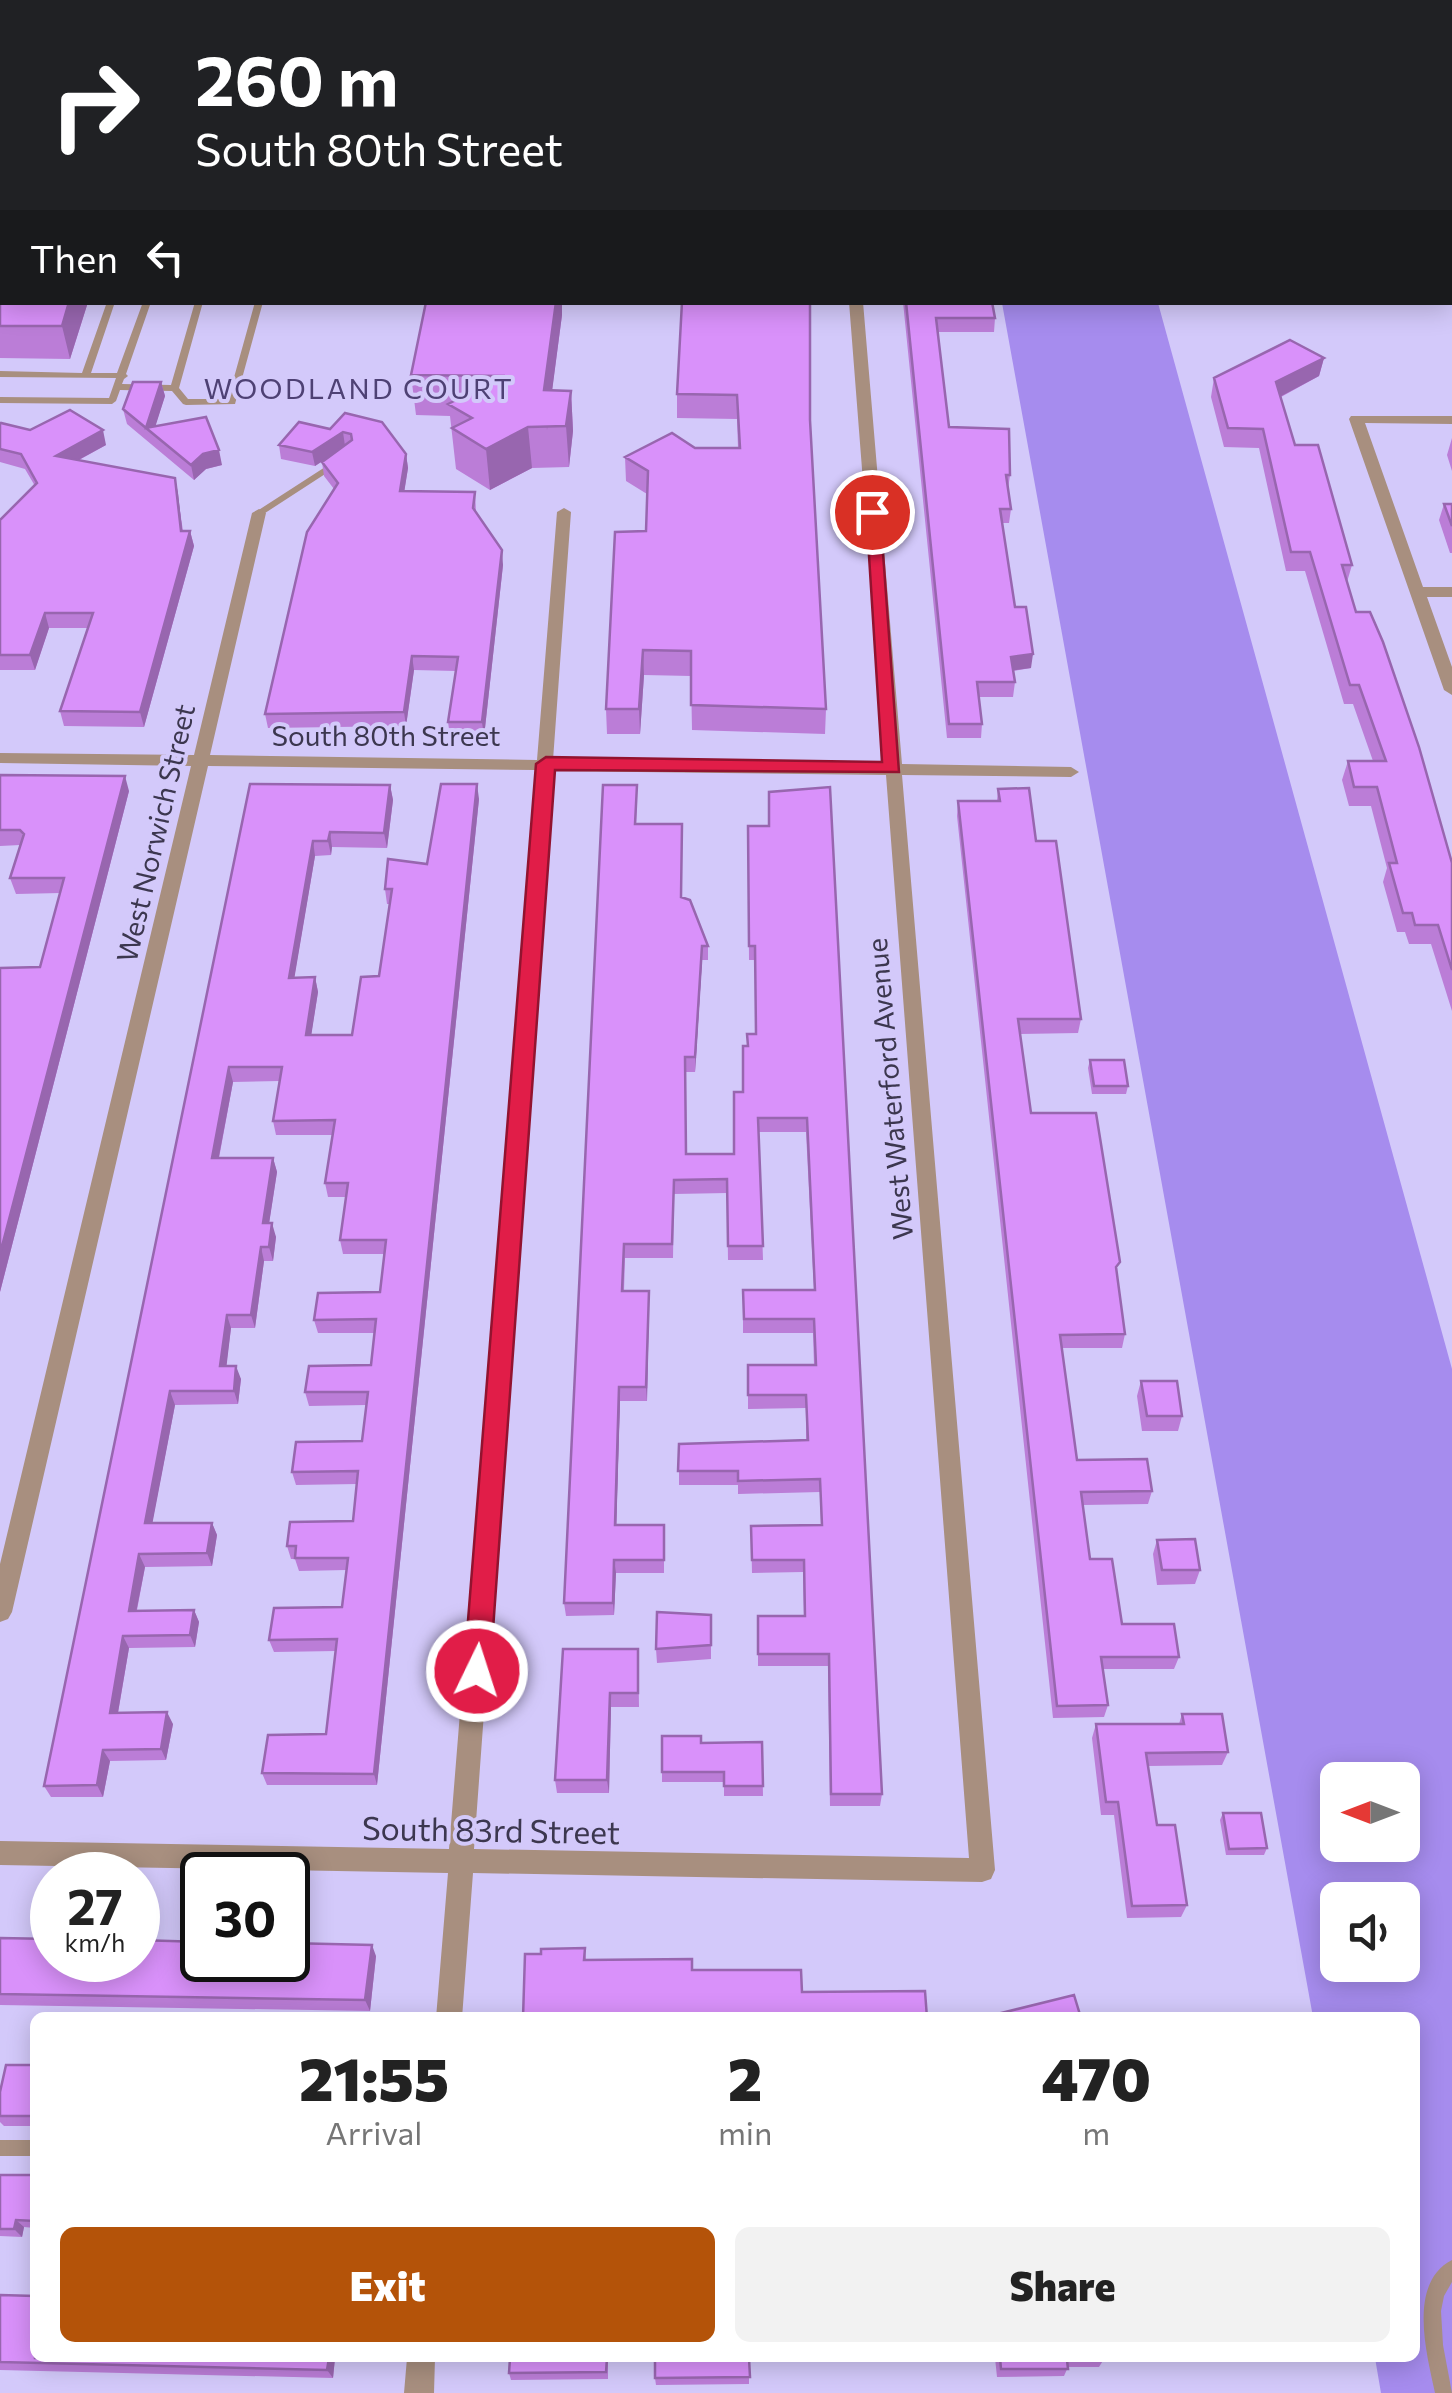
<!DOCTYPE html>
<style>
:root{--surface:#fff;--page:#f2f2f2;--text:#222;--muted:#767676;--accent:#b45309}
body{margin:0;font-family:Commissioner,sans-serif;background:var(--page);color:var(--text);height:100vh;display:flex;flex-direction:column;font-size:38px;white-space:nowrap}
*{box-sizing:border-box;margin:0}
p{font-size:32px;color:var(--muted)}
.icon{flex:none;width:55px;height:55px;fill:none;stroke:currentColor;stroke-width:2;stroke-linecap:round;stroke-linejoin:round}
.map{position:relative;flex:1;overflow:hidden}
.panel{position:absolute;left:30px;top:2012px;width:1390px;height:350px;display:flex;flex-direction:column;background:var(--surface);border-radius:15px;box-shadow:0 5px 25px #0003}
.panel>*{flex:none}
.hud{position:absolute;left:0px;top:0px;width:1452px;height:305px;box-shadow:0 5px 25px #0003;background:#202124;color:#fff;overflow:hidden}
.needle{width:65px;rotate:270deg}
.tools{position:absolute;left:1320px;top:1762px;display:grid;gap:20px}
.tools a{display:grid;place-items:center;width:100px;height:100px;border-radius:15px;background:var(--surface);box-shadow:0 5px 25px #0003;font-size:50px}
.speed{position:absolute;left:30px;top:1852px;display:flex;gap:20px;font-size:50px;font-weight:700;text-align:center}
.speed>*{display:grid;place-content:center;width:130px;height:130px;border-radius:50%;background:var(--surface);box-shadow:0 5px 25px #0003;line-height:1}
.speed small{font-size:25px;font-weight:400}
.speed .limit{border:5px solid #111;border-radius:15px;background:#fff;color:#111}
.pin{position:absolute;display:grid;place-items:center;width:85px;height:85px;color:#fff;margin:-42px;border:5px solid #fff;border-radius:50%;box-shadow:0 2px 10px #0007}
.me{position:absolute;width:110px;margin:-55px;rotate:4deg;stroke-linejoin:round;filter:drop-shadow(0 0 8px #0008)}
.turn{display:flex;align-items:center;gap:35px;height:210px;padding:0 30px;font-size:45px}
.turn .icon{width:130px;height:130px;stroke-width:2.5}
.turn b{display:block;font-size:70px;line-height:85px}
.then{display:flex;align-items:center;height:95px;padding:0 30px;background:#0003;gap:20px;font-size:38px}
.eta{display:flex;justify-content:space-evenly;align-items:center;height:170px;text-align:center}
.eta b{font-size:60px;font-weight:800;line-height:70px}
.button{display:flex;gap:20px;margin-top:auto;padding:20px 30px}
.button a{flex:1;height:115px;border-radius:15px;background:var(--accent);color:#fff;font-size:40px;font-weight:800;line-height:115px;text-align:center}
.button a+a{background:var(--page);color:var(--text)}
.map>svg:first-child{display:block}
.green{fill:#a68cee;fill-rule:evenodd}
.lines{fill:none;stroke-linecap:round;stroke-linejoin:round}
.lane{fill:#a88f7f;fill-rule:evenodd}
.street{fill:#a88f7f;fill-rule:evenodd}
.secondary{fill:#926e56;fill-rule:evenodd}
.wall{fill:#bb7dd7}
.shaded-wall{fill:#9866af}
.building{fill:#d991fa;stroke:#9866af;stroke-width:2.5}
.route{fill:#e11d48;stroke:#92132f;stroke-width:2.5}
.labels{text-anchor:middle;dominant-baseline:central;stroke-width:8;stroke-linejoin:round;paint-order:stroke}
.far-quarter-label{font-size:28px;letter-spacing:2.5px;fill:#4e4174;stroke:#d3c9fa}
.street-label{font-size:28px;fill:#3c374f;stroke:#d3c9fa}
.near-street-label{font-size:32px;fill:#3c374f;stroke:#d3c9fa}
</style>
<div class="map">
<svg width="1452" height="2393" viewBox="0 0 1452 2393">
<rect width="100%" height="100%" fill="#d3c9fa"/>
<path class="green" d="M1002,303H1158L1452,1369V2393H1381L1375,2358H1415V2018L1313,2017ZM1338,1780H1402V1845H1338ZM1338,1900H1402V1965H1338Z"/>
<g class="lines">
<path class="lane" d="M1178,0H1184L1185,2H1179Z
M1405,0H1411L1412,2H1406Z
M1450,4H1452V8H1450Z
M1450,27H1452V31H1450Z
M0,42H2V51H0Z
M1450,51H1452V55H1450Z
M0,106H2V110H0Z
M0,194H2V198H0Z
M107,302H115L91,373H117L143,302H151L126,374L128,376L124,379L122,384L171,385L195,302H203L179,388L188,399H228L255,302H263L235,404L186,405L183,404L172,391L120,390L116,401L112,404L0,403V397L109,398L116,378L0,377V371L82,373Z
M336,460L341,463L339,465L262,515H256L254,513Z
M0,2140H35V2156H0Z
M1452,2260V2282L1444,2296L1441,2311L1443,2345L1452,2393H1435C1427,2355 1407,2283 1452,2260Z"/>
<path class="street" d="M849,302H863L902,764L1071,767L1079,772L1071,777L902,775L995,1870L991,1879L982,1882L473,1873L462,2018H436L448,1873L0,1865V1841L449,1849L536,770L208,766L12,1612L8,1619L0,1622V1564L191,766L0,763V753L194,755L252,513L259,509L266,513L210,755L537,760L557,512L564,508L571,512L553,760L885,764ZM553,771L886,775L969,1858L474,1849Z
M1351,416H1452V424L1365,423L1423,587H1452V597H1427L1452,667V695L1444,690L1349,419Z
M407,2358H435L434,2393H404Z"/>
<path class="secondary" d="M0,71H2V77H0Z
M1450,82H1452V92H1450Z"/>
</g>
<path class="wall" d="M0,0L111,2H2V17H0Z
M1450,90H1452V244H1450Z
M0,109H2V188H0Z
M0,262L88,302L70,359L0,358Z
M682,302L810,420L826,709L825,734L692,730L691,676L644,675L640,734H607L606,709L646,531L647,494L626,481L625,457L695,448H738L737,419L677,418V394Z
M903,302H992L995,318L994,332H937L949,427L1010,475L1008,489L1011,509L1009,523H1002L1015,607L1031,668L1013,671L1015,682L1013,697H979L982,724L981,738H947Z
M562,315L552,390L571,391L573,431L569,467L532,468L490,490L456,469L450,416L416,415L411,375Z
M1324,358L1319,376L1281,397L1295,445L1352,565L1347,582L1356,612L1452,863V1011L1431,944H1409L1405,932H1397L1383,882L1387,868L1371,806H1349L1342,780L1348,761H1373L1353,704H1344L1305,571H1286L1259,448L1224,447L1211,397L1214,378Z
M161,382L165,396L155,426L222,465L206,469L194,480L127,424L123,409Z
M345,413L406,454L408,468L404,492H475L476,512L503,565L484,737L450,736L448,722L456,671L414,670L406,726L268,728L265,714L334,489L324,476L322,462L329,457L315,466L281,459L279,445L330,429Z
M0,424L106,445L79,460L175,478L183,531H190L194,546L144,727L64,726L60,711L88,628H49L35,670H0V520L35,486L25,469L0,462Z
M1452,438V471L1447,455Z
M1444,504H1452V553H1450L1439,520Z
M0,775L129,791L0,1292V968L40,967L60,893L16,894L10,878L20,845L0,846Z
M250,784L390,785L393,800L387,848L332,847L331,855L315,856L294,978L315,977L318,992L311,1035H352L379,976L390,904H387L385,889L427,864L479,799L377,1785H267L262,1773L326,1734L336,1651L274,1652L269,1640L342,1607L346,1570L299,1571L295,1559H291L287,1546L353,1521L357,1484L296,1485L292,1472L362,1441L366,1405L309,1406L305,1392L371,1365L375,1333H318L314,1320L380,1292L384,1254H343L340,1240L346,1197H328L325,1183L333,1135H276L273,1121L279,1081L233,1082L219,1158H273L277,1172L269,1223L276,1237L273,1261H264L255,1328H231L226,1366L241,1379L238,1404L175,1405L152,1523H212L217,1535L212,1566L145,1567L137,1610H194L199,1622L195,1647L129,1648L118,1713L173,1724L166,1760L110,1761L103,1797H51L44,1786Z
M830,787L882,1794L880,1806H830L828,1666H758V1616H804L803,1572L752,1573L751,1526L821,1525L820,1492L738,1494V1485H679V1444L806,1440V1408L748,1409V1365H814L813,1333H743V1304L814,1290L806,1132H759L763,1260H728L727,1193L674,1194L673,1258H625L624,1291H649L647,1401H620L616,1525H664V1573H616L614,1615L566,1616L564,1603L637,800L636,824L682,897L708,946V960H702L695,1072H686V1154H734L748,1046L756,1034L755,960H749L748,826H769Z
M998,789L1036,841L1081,1019L1078,1033L1020,1034L1031,1113L1117,1276L1125,1334L1122,1348H1062L1077,1460L1152,1491L1148,1504L1083,1505L1090,1559L1122,1624L1179,1657L1174,1669H1103L1108,1705L1104,1717L1053,1718L957,816L958,801H997Z
M1090,1060L1128,1086L1126,1094H1092L1088,1068Z
M1141,1381L1182,1416L1178,1431H1142L1137,1396Z
M1157,1540L1200,1570L1195,1584L1157,1585L1153,1554Z
M711,1615V1659L657,1663L656,1649Z
M638,1649L639,1707H611L609,1793H557L555,1780Z
M1182,1714L1228,1752L1222,1765L1148,1766L1157,1825L1187,1905L1181,1917L1127,1918L1114,1815H1101L1092,1738L1096,1724H1179Z
M762,1742L763,1796H724V1782H662V1772L701,1743Z
M1223,1813L1267,1848L1264,1855H1226L1220,1820Z
M0,1938L376,1956L370,2011L0,2005Z
M585,1948L586,1960L692,1970L927,2018H523L541,1954Z
M35,2065V2126H4L0,2122V2092Z
M0,2175H35V2228L24,2227L22,2237L0,2236Z
M0,2295L335,2358L333,2378L0,2370Z
M608,2358V2379L511,2380L509,2373Z
M749,2358V2384L656,2385L655,2378Z
M995,2358H1104V2359L1099,2367H1068L1064,2376L997,2377Z"/>
<path class="shaded-wall" d="M69,302H88L70,359L62,326Z
M556,302H562V315L547,430L544,390Z
M1324,358L1319,376L1272,401L1276,382Z
M161,382L165,396L153,434L146,428Z
M571,391L573,431L569,467L566,426Z
M528,427L532,468L490,490L486,449Z
M103,430L106,445L60,470L56,456Z
M343,432L345,446L315,466L312,452Z
M219,450L222,465L206,469L194,480L191,465L203,454Z
M406,454L408,468L402,506L400,491Z
M175,478L178,493L184,546L181,531Z
M190,531L194,546L144,727L140,712Z
M502,550L503,565L484,737L482,722Z
M45,613L49,628L35,670L30,655Z
M643,650L644,675L640,734L639,709Z
M1033,654L1031,668L1009,671L1011,657Z
M412,656L414,670L406,726L404,712Z
M125,776L129,791L0,1292V1254Z
M477,784L479,799L377,1785L374,1774Z
M390,785L393,800L387,848L384,833Z
M330,832L332,847L331,855L328,841Z
M313,841L315,856L292,992L289,978Z
M702,946V960L695,1072V1057Z
M315,977L318,992L309,1050L306,1035Z
M229,1067L233,1082L216,1172L212,1158Z
M273,1158L277,1172L267,1237L263,1223Z
M272,1223L276,1237L273,1261L269,1247Z
M261,1247L264,1261L255,1328L251,1315Z
M649,1291V1305L647,1401L646,1387Z
M227,1315L231,1328L225,1379L220,1366Z
M236,1366L241,1379L238,1404L234,1391Z
M619,1387L620,1401L616,1538L615,1525Z
M170,1391L175,1405L150,1536L145,1523Z
M212,1523L217,1535L212,1566L207,1553Z
M139,1554L145,1567L134,1623L129,1611Z
M614,1560L616,1573L614,1615L613,1603Z
M194,1610L199,1622L195,1647L190,1635Z
M123,1636L129,1648L116,1724L110,1713Z
M610,1693L611,1707L609,1793L607,1780Z
M167,1712L173,1724L166,1760L161,1749Z
M103,1750L110,1761L103,1797L97,1785Z
M372,1945L376,1956L370,2011L365,2000Z
M16,2220L24,2227L22,2237L14,2229Z
M329,2358H335L333,2378L327,2370Z"/>
<path class="building" d="M0,0H102L100,2H48L49,1Z
M187,0H915L918,2H186Z
M1450,90H1452V170L1450,165Z
M0,109H2V156H0Z
M1450,172H1452V220H1450Z
M0,262H2V302H69L62,326H0Z
M426,302H556L544,390L571,391L566,426L528,427L486,449L452,428L472,418L448,404L505,376L411,375Z
M682,302H810V420L826,709L691,705V651L643,650L639,709H606L615,532L646,531L648,471L625,457L672,433L695,448H740L737,395L677,394Z
M906,302H992L995,318H936L949,427L1009,429L1010,475H1006L1011,509H1000L1015,607H1026L1033,654L1011,657L1015,682H977L982,724H949Z
M1290,340L1324,358L1276,382L1295,445H1318L1352,565H1342L1356,612H1370L1383,642L1419,747L1452,863V970L1438,925H1415L1412,913H1403L1389,863H1397L1377,787H1354L1348,761H1386L1359,685H1350L1310,552H1291L1263,429L1228,428L1214,378Z
M133,382H161L146,428L206,417L219,450L203,454L191,465L123,409Z
M70,410L103,430L56,456L175,478L181,531H190L140,712L60,711L93,613H45L30,655H0V520L37,483L21,454L0,449V424L1,423L30,430Z
M345,413L382,422L406,454L400,491L475,492L473,508L502,550L482,722H448L458,657L412,656L404,712L265,714L307,532L338,483L322,462L352,440L351,434L343,432L312,452L279,445L299,422L330,429Z
M1444,504H1452V526Z
M0,775L125,776L0,1254V968L40,967L64,878H10L24,834L20,830H0Z
M250,784L390,785L384,833L330,832L328,841H313L289,978L315,977L306,1035H352L361,977L379,976L392,889H385L388,859L427,864L441,784H477L374,1774L262,1773L268,1735L326,1734L337,1639L269,1640L274,1608L342,1607L348,1558H295L296,1546H287L290,1522L353,1521L358,1471L292,1472L296,1442L362,1441L368,1392H305L309,1366L371,1365L376,1319L314,1320L318,1293L380,1292L386,1240H340L348,1183H325L335,1120L273,1121L282,1067H229L212,1158H273L263,1223H272L269,1247H261L251,1315H227L220,1366H236L234,1391H170L145,1523H212L207,1553L139,1554L129,1611L194,1610L190,1635L123,1636L110,1713L167,1712L161,1749L103,1750L97,1785L44,1786Z
M603,785H637L635,824H682L681,897L690,900L708,946H702L695,1057H685L686,1154H734V1092H743V1046H748L747,1034H756L755,946H749L748,826H769V792L830,787L882,1794H831L829,1654H758V1616H805L804,1560H752L751,1526L822,1525L820,1479L738,1481V1471H678L679,1444L808,1440L806,1395H748V1365H816L814,1319H744L743,1290H815L807,1118H758L763,1246H728L727,1179L674,1180L672,1244H624L622,1291H649L646,1387H619L615,1525H664V1560H614L613,1603H564Z
M1029,788L1036,841H1056L1081,1019H1018L1031,1113H1096L1120,1262L1116,1267L1125,1334L1060,1335L1077,1460L1147,1459L1152,1491L1081,1492L1090,1559H1112L1122,1624H1174L1179,1657H1101L1108,1705L1057,1706L958,801H1000L998,789Z
M1090,1060H1124L1128,1086H1094Z
M1141,1381H1177L1182,1416H1147Z
M1195,1539L1200,1570H1162L1157,1540Z
M657,1612L711,1615V1645L656,1649Z
M563,1649H638V1693H610L607,1780H555Z
M1182,1714H1222L1228,1752L1146,1753L1157,1825H1175L1187,1905L1132,1906L1118,1802H1106L1096,1724H1184Z
M662,1736H701V1743L762,1742L763,1786H724V1772H662Z
M1223,1813H1261L1267,1848L1229,1849Z
M0,1938L52,1939V1960H138V1940L202,1942V1960H288V1943L372,1945L365,2000L0,1994Z
M585,1948L584,1960L692,1959V1970H801L802,1992L925,1991L927,2018H730V2015H649V2018H523L525,1954H541V1949Z
M1074,1995L1081,2018H981Z
M6,2065H35V2116H0V2092Z
M0,2175H35V2221L16,2220L14,2229H0Z
M0,2295L35,2296V2358H329L327,2370L0,2362Z
M510,2358H607L606,2372L509,2373Z
M655,2358H749L750,2377L655,2378Z
M1000,2358H1104V2359L1067,2360L1068,2369H1001Z"/>
<path class="route" d="M866,508L880,512L899,772L555,770L490,1671L486,1680L477,1684L468,1680L464,1671L536,764L546,757L882,762Z"/>
<g class="labels">
<g class="far-quarter-label">
<text x="359" y="388">WOODLAND COURT</text>
</g>
<g class="street-label">
<text x="386" y="735">South 80th Street</text>
<text transform="translate(155 833) rotate(-77)">West Norwich Street</text>
<text transform="translate(889 1089) rotate(-95)">West Waterford Avenue</text>
</g>
<g class="near-street-label">
<text transform="translate(491 1829) rotate(1)">South 83rd Street</text>
</g>
</g>
</svg>
<div class="tools">
<a><svg class="needle" viewBox="-14 -14 28 28"><path d="M0-13l5 13h-10z" fill="#e53935"/><path d="M0 13l5-13h-10z" fill="#767676"/></svg></a>
<a><svg class="icon" aria-label="sound" viewBox="0 0 24 24"><path d="M4 9h4l5-4v14l-5-4H4zM17 9q2 3 0 6"/></svg></a>
</div>
<div class="speed"><div>27<small>km/h</small></div><div class="limit">30</div></div>
<div class="pin" style="left:872px;top:512px;background:#d93025"><svg class="icon" aria-label="arrive" viewBox="0 0 24 24"><path d="M6 21V4h12l-3 4 3 4H6"/></svg></div>
<svg class="me" style="left:477px;top:1671px" viewBox="-20 -20 40 40"><circle r="17" fill="#e11d48" stroke="#fff" stroke-width="3"/><path d="M0-11L8 9 0 5-8 9z" fill="#fff"/></svg>
<div class="hud">
<div class="turn"><svg class="icon" aria-label="right" viewBox="0 0 24 24"><path d="M7 20v-9h11M14 6l5 5-5 5"/></svg><div><b>260 m</b>South 80th Street</div></div>
<div class="then">Then<svg class="icon" aria-label="left" viewBox="0 0 24 24"><path d="M17 20v-9H6M10 6l-5 5 5 5"/></svg></div>
</div>
<section class="panel">
<div class="eta">
<div><b>21:55</b><p>Arrival</p></div>
<div><b>2</b><p>min</p></div>
<div><b>470</b><p>m</p></div>
</div>
<div class="button"><a>Exit</a><a>Share</a></div>
</section>
</div>
